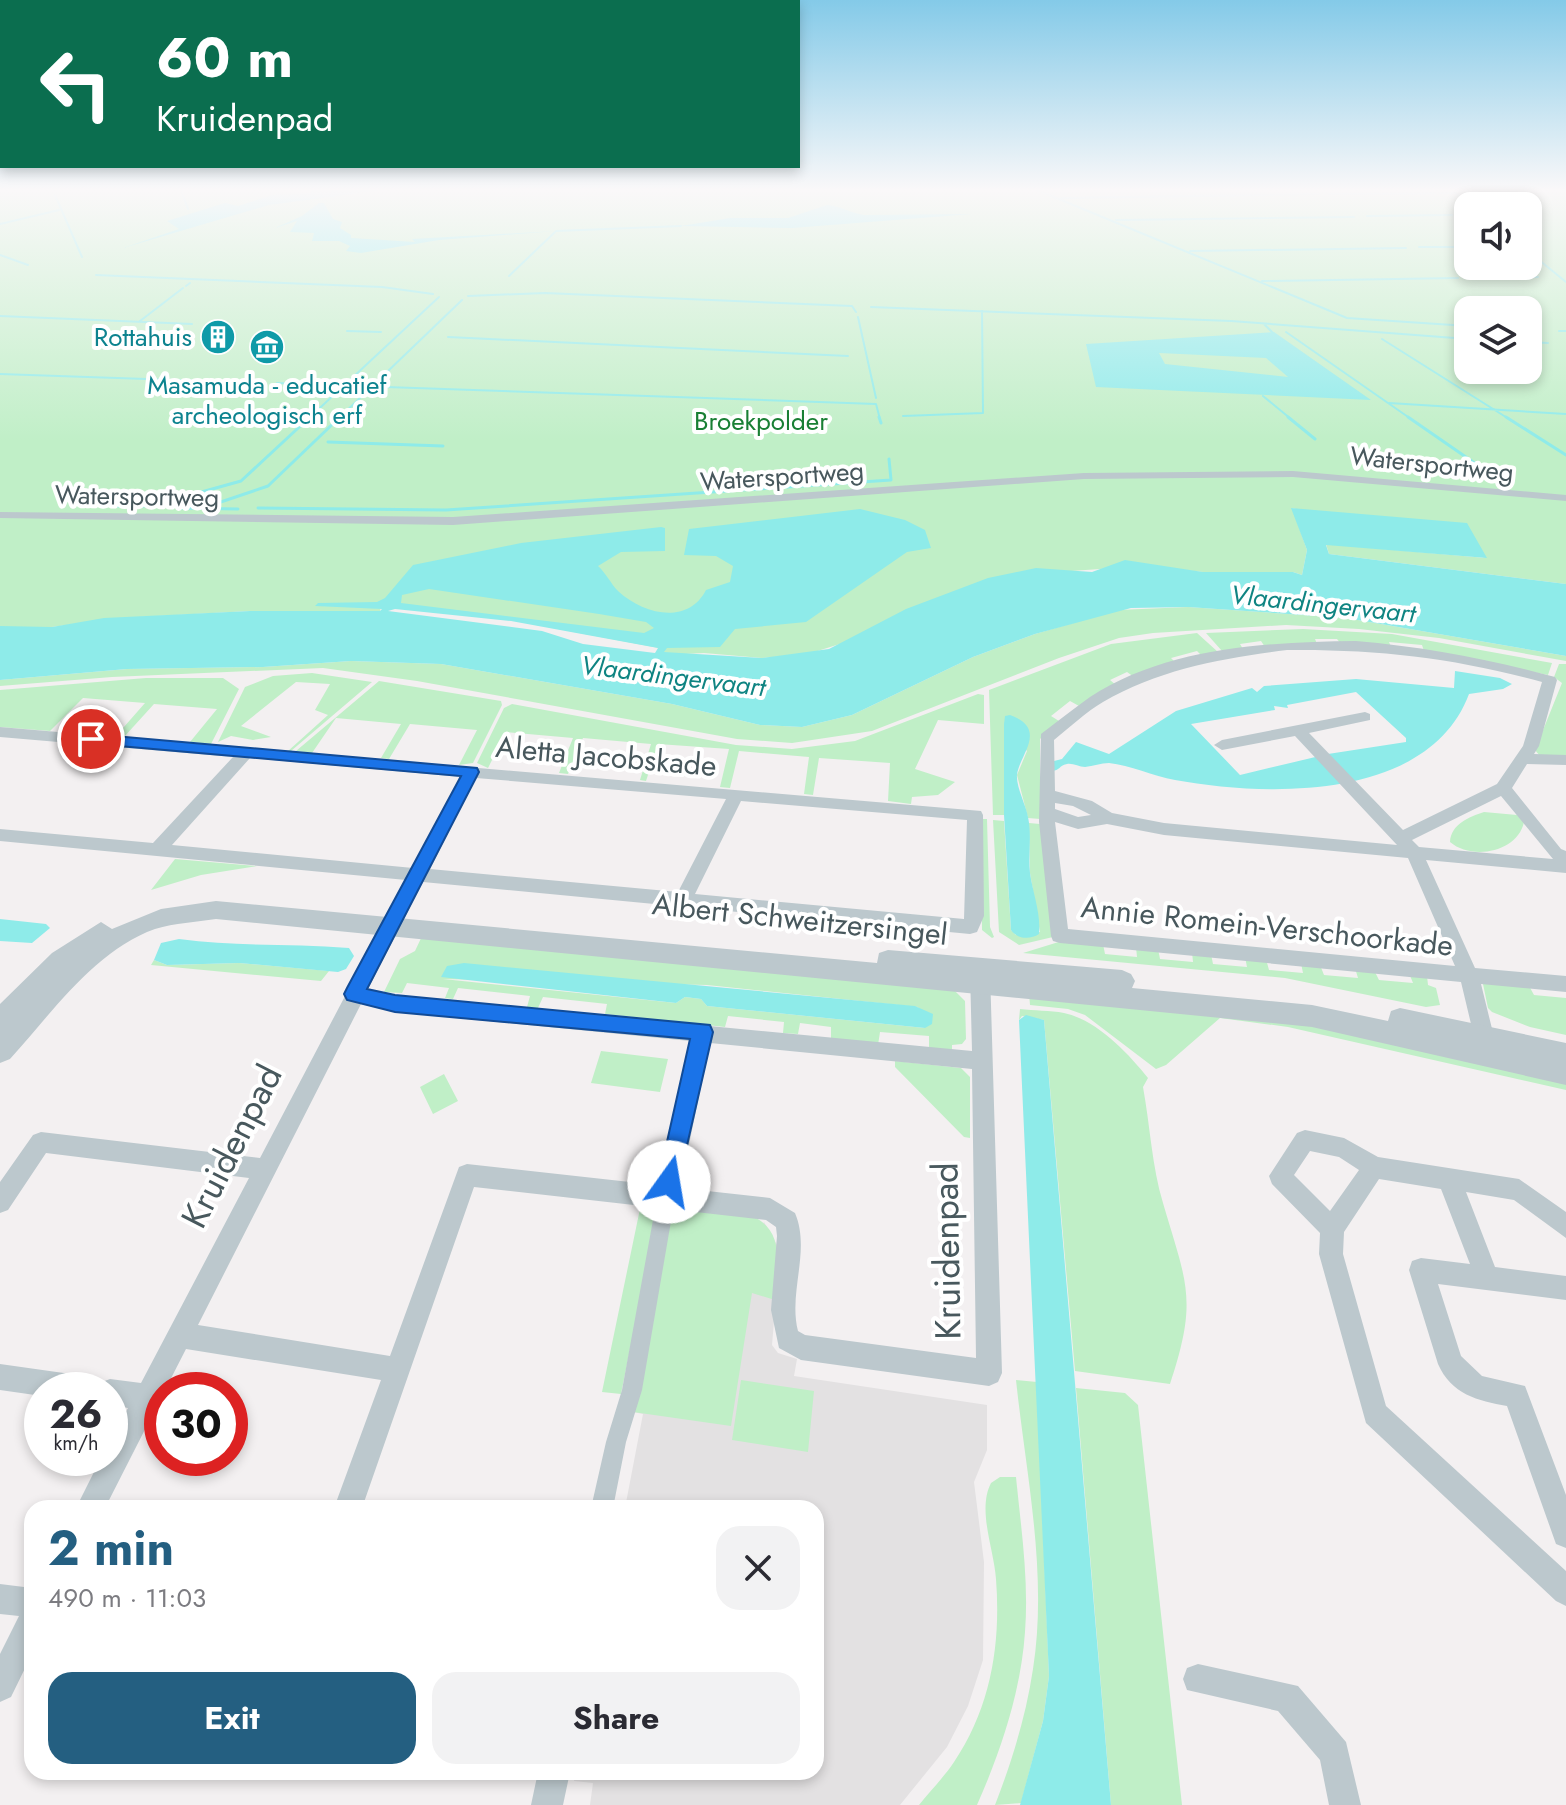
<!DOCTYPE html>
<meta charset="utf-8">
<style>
:root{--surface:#fff;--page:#f2f2f3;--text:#2b2b33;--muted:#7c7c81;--accent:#245f81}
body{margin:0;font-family:Jost,sans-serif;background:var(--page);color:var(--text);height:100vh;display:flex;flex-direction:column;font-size:30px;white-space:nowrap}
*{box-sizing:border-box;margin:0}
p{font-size:26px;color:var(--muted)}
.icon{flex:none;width:44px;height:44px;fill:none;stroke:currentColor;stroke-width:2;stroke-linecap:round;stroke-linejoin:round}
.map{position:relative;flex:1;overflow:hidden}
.sheet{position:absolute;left:24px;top:1500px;width:800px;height:280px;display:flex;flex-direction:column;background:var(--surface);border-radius:24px;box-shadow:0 4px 12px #0003}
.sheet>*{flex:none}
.guide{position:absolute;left:0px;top:0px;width:800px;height:168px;box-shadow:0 4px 12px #0003;background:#0b6e4f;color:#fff;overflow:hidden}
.buttons{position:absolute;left:1454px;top:192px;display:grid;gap:16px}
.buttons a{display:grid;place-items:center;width:88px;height:88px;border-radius:16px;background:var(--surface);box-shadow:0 4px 12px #0003;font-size:40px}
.speed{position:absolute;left:24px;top:1372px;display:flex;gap:16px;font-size:40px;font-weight:700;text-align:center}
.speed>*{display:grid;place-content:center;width:104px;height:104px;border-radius:50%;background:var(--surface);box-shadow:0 4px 12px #0003;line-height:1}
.speed small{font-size:20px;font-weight:400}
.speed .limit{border:12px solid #d22;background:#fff;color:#111}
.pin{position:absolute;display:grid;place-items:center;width:68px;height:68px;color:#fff;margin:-34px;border:4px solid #fff;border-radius:50%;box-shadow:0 2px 8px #0007}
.me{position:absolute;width:88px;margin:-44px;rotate:13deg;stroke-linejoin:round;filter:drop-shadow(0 0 6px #0008)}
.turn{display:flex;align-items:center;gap:28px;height:168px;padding:0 24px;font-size:36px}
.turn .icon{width:104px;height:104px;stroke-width:2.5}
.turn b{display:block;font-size:56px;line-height:68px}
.round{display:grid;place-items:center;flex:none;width:84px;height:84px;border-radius:24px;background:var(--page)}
.summary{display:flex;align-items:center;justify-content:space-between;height:136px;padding:0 24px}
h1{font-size:48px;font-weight:700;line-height:60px;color:var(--accent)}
.action{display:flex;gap:16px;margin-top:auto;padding:16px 24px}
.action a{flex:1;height:92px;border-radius:24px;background:var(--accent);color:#fff;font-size:32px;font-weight:700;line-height:92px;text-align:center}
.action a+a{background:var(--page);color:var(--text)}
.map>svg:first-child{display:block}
.education{fill:#e3e1e2}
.green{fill:#c0efc7;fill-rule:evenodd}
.water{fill:#8eebe9;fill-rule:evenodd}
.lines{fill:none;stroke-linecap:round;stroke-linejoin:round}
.stream-far1{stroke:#8eebe9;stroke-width:2}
.stream{stroke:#8eebe9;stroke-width:3}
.pedestrian{fill:#bcc8cd;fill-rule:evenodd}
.minor{fill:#bcc8cd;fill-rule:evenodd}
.tertiary{fill:#bcc8cd;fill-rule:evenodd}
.route{fill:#1a73e8;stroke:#114b97;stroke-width:2}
.labels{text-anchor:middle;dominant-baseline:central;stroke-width:8;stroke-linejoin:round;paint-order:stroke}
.far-culture-label{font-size:26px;fill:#0d838f;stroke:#fff;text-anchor:end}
.far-park-label{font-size:26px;fill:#197f34;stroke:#fff}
.far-street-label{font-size:26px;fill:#48585d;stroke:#fff}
.far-water-label{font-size:26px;font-style:italic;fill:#0f8482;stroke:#fff}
.street-label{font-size:30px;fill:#48585d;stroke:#fff}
.near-street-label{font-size:36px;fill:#48585d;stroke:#fff}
</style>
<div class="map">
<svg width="1566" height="1805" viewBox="0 0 1566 1805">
<rect width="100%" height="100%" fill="#f3f0f1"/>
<path class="education" d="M764,1222L780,1250L772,1345L778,1353L797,1359L794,1376L987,1405V1450L974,1482L984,1562L983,1660L968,1706L947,1747L900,1805H590L593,1783L574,1781L576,1772H816V1508H625L643,1414L633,1412Z"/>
<path class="green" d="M0,190H1566V584L1329,554L1326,544L1486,558L1292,508L1307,550L1302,575L1293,572H1203L1144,566L1071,571L808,654L762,658L704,653L665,655L659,648L474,613L381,607L380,611H250L121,618L52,627H0ZM1468,206H1528V266H1468ZM1468,310H1528V370H1468Z
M1188,607L1346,618L1566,656V661L1439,638L1359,629L1286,625L1153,633L1119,638L1059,658L872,731L792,743L737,739L417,681L323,668L112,677L0,686V680L127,669L263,667L351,661L441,664L672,704L760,725L802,727L852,715L973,657L1035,634L1118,610Z
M1303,629L1392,634L1552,663L1548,675L1424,651L1422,645L1389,642L1391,647L1341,644L1337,639H1315L1317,644L1265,647L1261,641L1240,644L1243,649L1222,651L1206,633Z
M1197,633L1218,652L1202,656L1197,651L1171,658L1176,663L1134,677L1127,672L1110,680L1116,685L1079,706L1070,701L1051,716L1059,721L1040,739V819L1028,818L1017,775L1027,751L1004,724V815H993L989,690L1111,644Z
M1559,664H1566V756H1540L1535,750L1562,683L1554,677Z
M312,673L372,682L291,751H288L328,715L315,710L330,684L296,682L241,726L271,737L253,740L231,736L218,742L245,687L273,676Z
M146,678H223L239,689L211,744L190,742L217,709L154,704L124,737L116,736L145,703L83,698L50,731L0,727V690Z
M379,681L501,701L502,705L473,763L459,765L477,730L410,724L389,759L381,758L401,724L336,718L312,753L296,751Z
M978,694L984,695V724L938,720L915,769L955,782L938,795L912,797L911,804L888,801L890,763L819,758L813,795L804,794L809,757L739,751L730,788L720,787L729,749L658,744L646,781L640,780L651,744L583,738L568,774L559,773L573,738L506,732L488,768L477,763L504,708L512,704L736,745L792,749L855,741Z
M1484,812L1517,815L1524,822C1518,852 1472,861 1450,842C1451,824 1469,817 1484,812Z
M981,819H987L990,927L994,937L992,938L982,930Z
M993,820L1004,821L1011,930L1016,935L1040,932L1030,873L1029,823L1040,824L1053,937L1019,945L999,932Z
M175,859L257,866L201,875L151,890Z
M423,934L955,991L965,1001L966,1039L962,1044L952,1045V1050L929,1048V1036L880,1032L878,1045L831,1040V1027L800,1023L798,1034L783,1033L784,1022L728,1016L725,1027L605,1014L607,1004L543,997L538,1008L527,1007L530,996L458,988L453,999L445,998L449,988L407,983L402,993L384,992L400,959L415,951ZM443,979L707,985L918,1007L925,1028L707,1006L701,999L685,997L676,1003Z
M1065,940L1103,944L1105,954L1137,957L1136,947L1158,949L1160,959L1193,962L1192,952L1211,954L1213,964L1247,967L1245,957L1266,959L1269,970L1303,973L1301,963L1320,965L1324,975L1358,978L1355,968L1374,970L1379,980L1413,983L1409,973L1427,976L1428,985L1436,988L1440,1005L1426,1007L1285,978L1023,953Z
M154,960L167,965L239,963L329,971L321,981L151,965Z
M1483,984H1528L1534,995L1566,998V1035L1530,1027L1492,1012L1488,1008Z
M1029,993L1277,1017L1566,1078V1090L1288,1027L1220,1018L1166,1065L1156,1069L1085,1015L1068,1009L1030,1005Z
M1020,1009C1034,1011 1050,1010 1064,1013C1097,1020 1128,1053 1148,1078L1143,1087C1150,1125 1152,1167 1163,1203C1187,1285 1198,1299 1170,1384L1075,1371L1044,1020L1022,1016L1019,1020Z
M601,1051L668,1059L660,1092L591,1083Z
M895,1061L961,1068L970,1077V1138L964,1137L895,1067Z
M444,1074L458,1101L433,1114L420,1087Z
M641,1204L659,1206L621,1394L602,1392Z
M671,1207L754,1217C787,1233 776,1270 775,1300L752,1293L731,1426L633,1412Z
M741,1380L814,1391L808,1452L732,1440Z
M1016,1380L1037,1382L1049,1676L1043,1721L1021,1803L995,1805C1012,1761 1026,1716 1033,1669C1048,1574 1026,1474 1016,1380Z
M1076,1388L1125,1393L1138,1405L1182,1805H1111Z
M1000,1477H1016C1021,1528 1029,1580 1025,1632C1021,1691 1001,1751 977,1805H919C931,1790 944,1777 954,1762C991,1707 1001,1644 996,1579C994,1549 977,1510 991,1483Z"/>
<path class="water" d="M313,190H382L269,205L123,248L179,229L167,221L225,203L238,206L272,195L310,193Z
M319,203H324L333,219L342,222L340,228L351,235V238L415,242L412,239L556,231L439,240L361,253L346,251L350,246L339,241H312L314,233L290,232L297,221L275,228L302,216Z
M827,205C841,206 850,213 864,215L972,214L792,228L681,226L730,218H788Z
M1274,332L1371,400L1096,387L1086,344ZM1159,353L1266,358L1288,377L1165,364Z
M1291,508L1467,523L1487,558L1326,545L1329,554L1566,584V656L1346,618L1188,607L1131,608L1035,634L973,657L852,715L802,727L760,725L672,704L441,664L351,661L263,667L127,669L0,680V626L52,627L104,618L250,611H380L382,609L315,606L318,603L377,602L385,598L413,565L521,543L661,527L665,528V551L621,552L598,566C606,573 611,584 618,591C644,615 688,625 706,590L730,582L733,566L716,556L684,555L689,529L860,509L905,520L925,530L931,548L907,552L806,622L735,629L720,647L667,648L664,652L762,658L829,649L906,609L988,578L1036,568L1092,572L1125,560L1203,572H1293L1302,575L1307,550ZM429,589L599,614L646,622L654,628L644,633L401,603L402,595ZM395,609L511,621L658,648L655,653L583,644L542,631L388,611Z
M1455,671L1500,678L1512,684L1503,689L1469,694C1429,801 1268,797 1175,780C1153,776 1130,765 1109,763C1101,763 1093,766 1085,767C1079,767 1073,763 1067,764C1058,766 1061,770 1052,771L1054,761L1062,759L1076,742L1109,754L1176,711L1252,688L1257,692L1264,686L1356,679L1454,688ZM1356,692L1406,738V742L1328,754L1240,775L1191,724L1275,710L1274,706L1288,708L1287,705Z
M1010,715C1049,729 1019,755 1017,775C1016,787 1026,805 1028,817C1032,836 1028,854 1030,873C1033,894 1041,913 1039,934C1030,940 1017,939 1011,930L1004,815V724L1005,716Z
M0,919L46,924L50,928L32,943L0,941Z
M179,939C236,947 292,943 349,948L354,956L346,969L338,972L239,963L167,965L154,960L161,943Z
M464,963L915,1006L933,1014L932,1024L925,1028L707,1006L701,999L685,997L676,1003L441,977L447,966Z
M1026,1015L1044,1020L1111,1805H1020L1043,1721L1049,1676L1019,1020Z"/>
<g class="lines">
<path class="stream-far1" d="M181,190L188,209
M1037,190L1347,318L1468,326
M1440,193H1455L1472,206
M1328,194L1435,193
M55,195L82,257
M1062,198L1319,194
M1461,215H1468
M1367,216L1452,215
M1116,220L1354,217
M0,224L59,210
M556,231L681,226
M1419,247H1468
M1190,251L1406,248
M1528,251L1566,282
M0,255L28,265
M96,275L382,287L433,294
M509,276L555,232
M1470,278L1538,277
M1262,281L1458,278
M186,286L190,283
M468,296L545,293L852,306L856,312
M871,307L1231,321L1468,339
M0,316L192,324
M858,317L876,398
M140,321L183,288
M1264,324L1273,333
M1528,329L1536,330
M347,331L381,332
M1559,331H1566
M1286,332L1411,419
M448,337L848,356
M1382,339L1509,419
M1528,342L1548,343
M0,374L263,383
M277,383L344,386
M386,387L876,404L880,419
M1263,396L1291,419
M1389,403L1566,414
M903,416L983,413L982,311
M308,419L439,297
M338,419L462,300"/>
<path class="stream" d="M879,417L881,423
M1288,417L1315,439
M1408,417L1489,473
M1506,417L1566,455
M328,442L443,446
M118,506H151L241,481L310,417
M179,508L238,509
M203,508L268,486L340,417
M258,508L446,510L891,480L889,459"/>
<path class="pedestrian" d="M666,1189L672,1192L675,1198L642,1390L626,1442L613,1508H591L606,1442L622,1390L657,1198L660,1192Z"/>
<path class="minor" d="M1293,471L1566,495V501L1293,477L1084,479L453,525L0,518V512L453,517L1084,473Z
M1356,641C1425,647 1489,659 1555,677L1557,680L1539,746L1534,754L1566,755V765L1527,764L1512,788L1561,849L1566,851V873L1426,860L1475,968L1566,976V992L1481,984L1497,1049L1494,1055L1487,1058L1480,1055L1477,1049L1461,982L1060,943L1053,941L1051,936L1039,822L1041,734C1057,722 1073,709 1090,697C1167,647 1267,642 1356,641ZM1287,650C1377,649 1455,658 1542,682L1523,746L1497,784L1403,830L1309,733L1370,720V714L1365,712L1222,740L1214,745L1222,750L1295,736L1397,845L1164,823L1112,813L1092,801L1055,791L1054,740C1070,727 1086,712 1103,702C1160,669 1223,658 1287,650ZM1501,796L1553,859L1419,847L1412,840ZM1055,803L1073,806L1091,815L1078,817L1055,809ZM1055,822L1078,829L1107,824L1164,835L1408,858L1455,966L1068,929Z
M0,727L981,811L983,815L984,916L977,932L970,934L423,882L368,989L395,996L972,1051L970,971L973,965L980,963L987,965L990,971L1002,1373L998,1382L989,1386L801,1360L779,1348L771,1310L777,1236L776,1227L766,1220L474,1187L362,1508H334L381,1380L186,1349L165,1390H162V1396L105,1508H76L101,1458H110V1441L128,1408L110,1405V1390H42V1396L0,1390V1364L92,1377L102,1382L110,1379L141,1383L249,1178L46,1153L8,1210L0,1213V1182L33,1135L41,1132L260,1158L406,880L0,841V829L153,843L233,757L0,737ZM250,758L461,777L413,868L172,845ZM476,778L726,799L678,892L430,869ZM741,801L967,820L964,919L695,894ZM361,1004L395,1012L690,1041L657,1185L467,1164L459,1167L390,1356L198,1325ZM710,1043L972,1069L976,1358L805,1335L798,1331C788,1292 811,1251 795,1213L770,1198L680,1188Z
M1305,1130L1344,1138L1378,1157L1519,1179L1566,1212V1238L1514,1200L1466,1192L1495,1267L1566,1276V1300L1438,1284L1461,1356L1482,1376L1525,1386L1566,1495V1548L1556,1544L1507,1406C1478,1401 1451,1394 1438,1364L1409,1270L1412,1261L1421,1258L1470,1264L1441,1189L1379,1179L1344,1232L1343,1254L1386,1406L1566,1571V1606L1556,1601L1366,1423L1319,1254L1320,1233L1272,1184L1269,1176L1297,1133ZM1310,1151L1339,1157L1359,1170L1330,1211L1294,1175Z
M0,1584L32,1588V1654L11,1697L0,1702V1654L19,1616L0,1614Z
M1198,1664L1298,1686L1346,1742L1361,1805H1329L1320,1760L1278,1711L1187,1690L1183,1679L1187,1668Z
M538,1772H570L563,1805H531Z"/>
<path class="tertiary" d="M216,901L877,963L879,953L888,950L1122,970L1131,974L1135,981L1132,988L1312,1005L1388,1021L1391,1011L1400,1008L1566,1043V1085L1312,1027L216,919C196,922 175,923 155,929C95,950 51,1014 10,1059L0,1063V1004L52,953L101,922L112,929L161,909Z"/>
</g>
<linearGradient id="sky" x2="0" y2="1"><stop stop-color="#84cae8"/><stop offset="0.43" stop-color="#faf8f9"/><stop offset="1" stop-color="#faf8f9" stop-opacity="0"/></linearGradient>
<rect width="1566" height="442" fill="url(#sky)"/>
<path class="route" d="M91,734L477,768L479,772L367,989L395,995L710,1025L713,1032L677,1189L669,1193L661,1189L658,1182L690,1039L395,1012L347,1000L344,994L347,988L461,776L85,743V736Z"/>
<defs>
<g id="building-disc" transform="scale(1.8)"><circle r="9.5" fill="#0f9aa8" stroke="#fff"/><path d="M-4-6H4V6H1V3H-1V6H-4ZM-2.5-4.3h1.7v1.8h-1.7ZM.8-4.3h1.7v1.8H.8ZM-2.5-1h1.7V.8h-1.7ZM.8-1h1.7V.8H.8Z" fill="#fff"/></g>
<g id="museum-disc" transform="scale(1.8)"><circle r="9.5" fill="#0f9aa8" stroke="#fff"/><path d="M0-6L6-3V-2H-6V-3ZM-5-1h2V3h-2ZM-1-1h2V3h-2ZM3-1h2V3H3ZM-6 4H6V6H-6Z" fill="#fff"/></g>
</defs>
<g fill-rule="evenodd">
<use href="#building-disc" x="218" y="337"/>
<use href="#museum-disc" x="267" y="347"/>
</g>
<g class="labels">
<g class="far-culture-label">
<text x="192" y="337">Rottahuis</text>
<text x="267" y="385" text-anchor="middle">Masamuda - educatief<tspan x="267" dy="30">archeologisch erf</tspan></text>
</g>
<g class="far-park-label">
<text x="761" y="421">Broekpolder</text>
</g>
<g class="far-street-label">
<text transform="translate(1432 464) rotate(6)">Watersportweg</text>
<text transform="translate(782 476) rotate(-4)">Watersportweg</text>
<text transform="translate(137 496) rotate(1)">Watersportweg</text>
</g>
<g class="far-water-label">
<text transform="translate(1323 604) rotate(6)">Vlaardingervaart</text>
<text transform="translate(673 676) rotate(7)">Vlaardingervaart</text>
</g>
<g class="street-label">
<text transform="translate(606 756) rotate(5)">Aletta Jacobskade</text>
<text transform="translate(800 919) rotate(6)">Albert Schweitzersingel</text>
<text transform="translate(1267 926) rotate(6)">Annie Romein-Verschoorkade</text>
</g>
<g class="near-street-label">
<text transform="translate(231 1146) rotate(-63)">Kruidenpad</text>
<text transform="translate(946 1251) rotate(-91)">Kruidenpad</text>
</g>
</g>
</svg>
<div class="buttons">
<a><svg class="icon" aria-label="sound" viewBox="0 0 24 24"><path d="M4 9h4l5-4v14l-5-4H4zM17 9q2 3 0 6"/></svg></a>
<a><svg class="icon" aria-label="layers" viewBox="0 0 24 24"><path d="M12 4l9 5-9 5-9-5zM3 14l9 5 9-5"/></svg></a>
</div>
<div class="speed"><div>26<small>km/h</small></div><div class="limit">30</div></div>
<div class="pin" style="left:91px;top:739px;background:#d93025"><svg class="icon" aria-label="arrive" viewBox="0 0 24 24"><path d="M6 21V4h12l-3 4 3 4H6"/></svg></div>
<svg class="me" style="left:669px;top:1182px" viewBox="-20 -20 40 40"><circle r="19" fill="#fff"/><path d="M0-13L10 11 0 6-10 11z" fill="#1a73e8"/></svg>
<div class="guide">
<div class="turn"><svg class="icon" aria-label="left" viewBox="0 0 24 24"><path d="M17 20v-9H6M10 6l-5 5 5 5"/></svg><div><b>60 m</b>Kruidenpad</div></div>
</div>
<section class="sheet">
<div class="summary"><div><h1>2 min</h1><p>490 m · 11:03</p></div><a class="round"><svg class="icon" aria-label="close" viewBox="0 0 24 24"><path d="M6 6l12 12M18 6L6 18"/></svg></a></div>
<div class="action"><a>Exit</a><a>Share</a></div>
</section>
</div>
